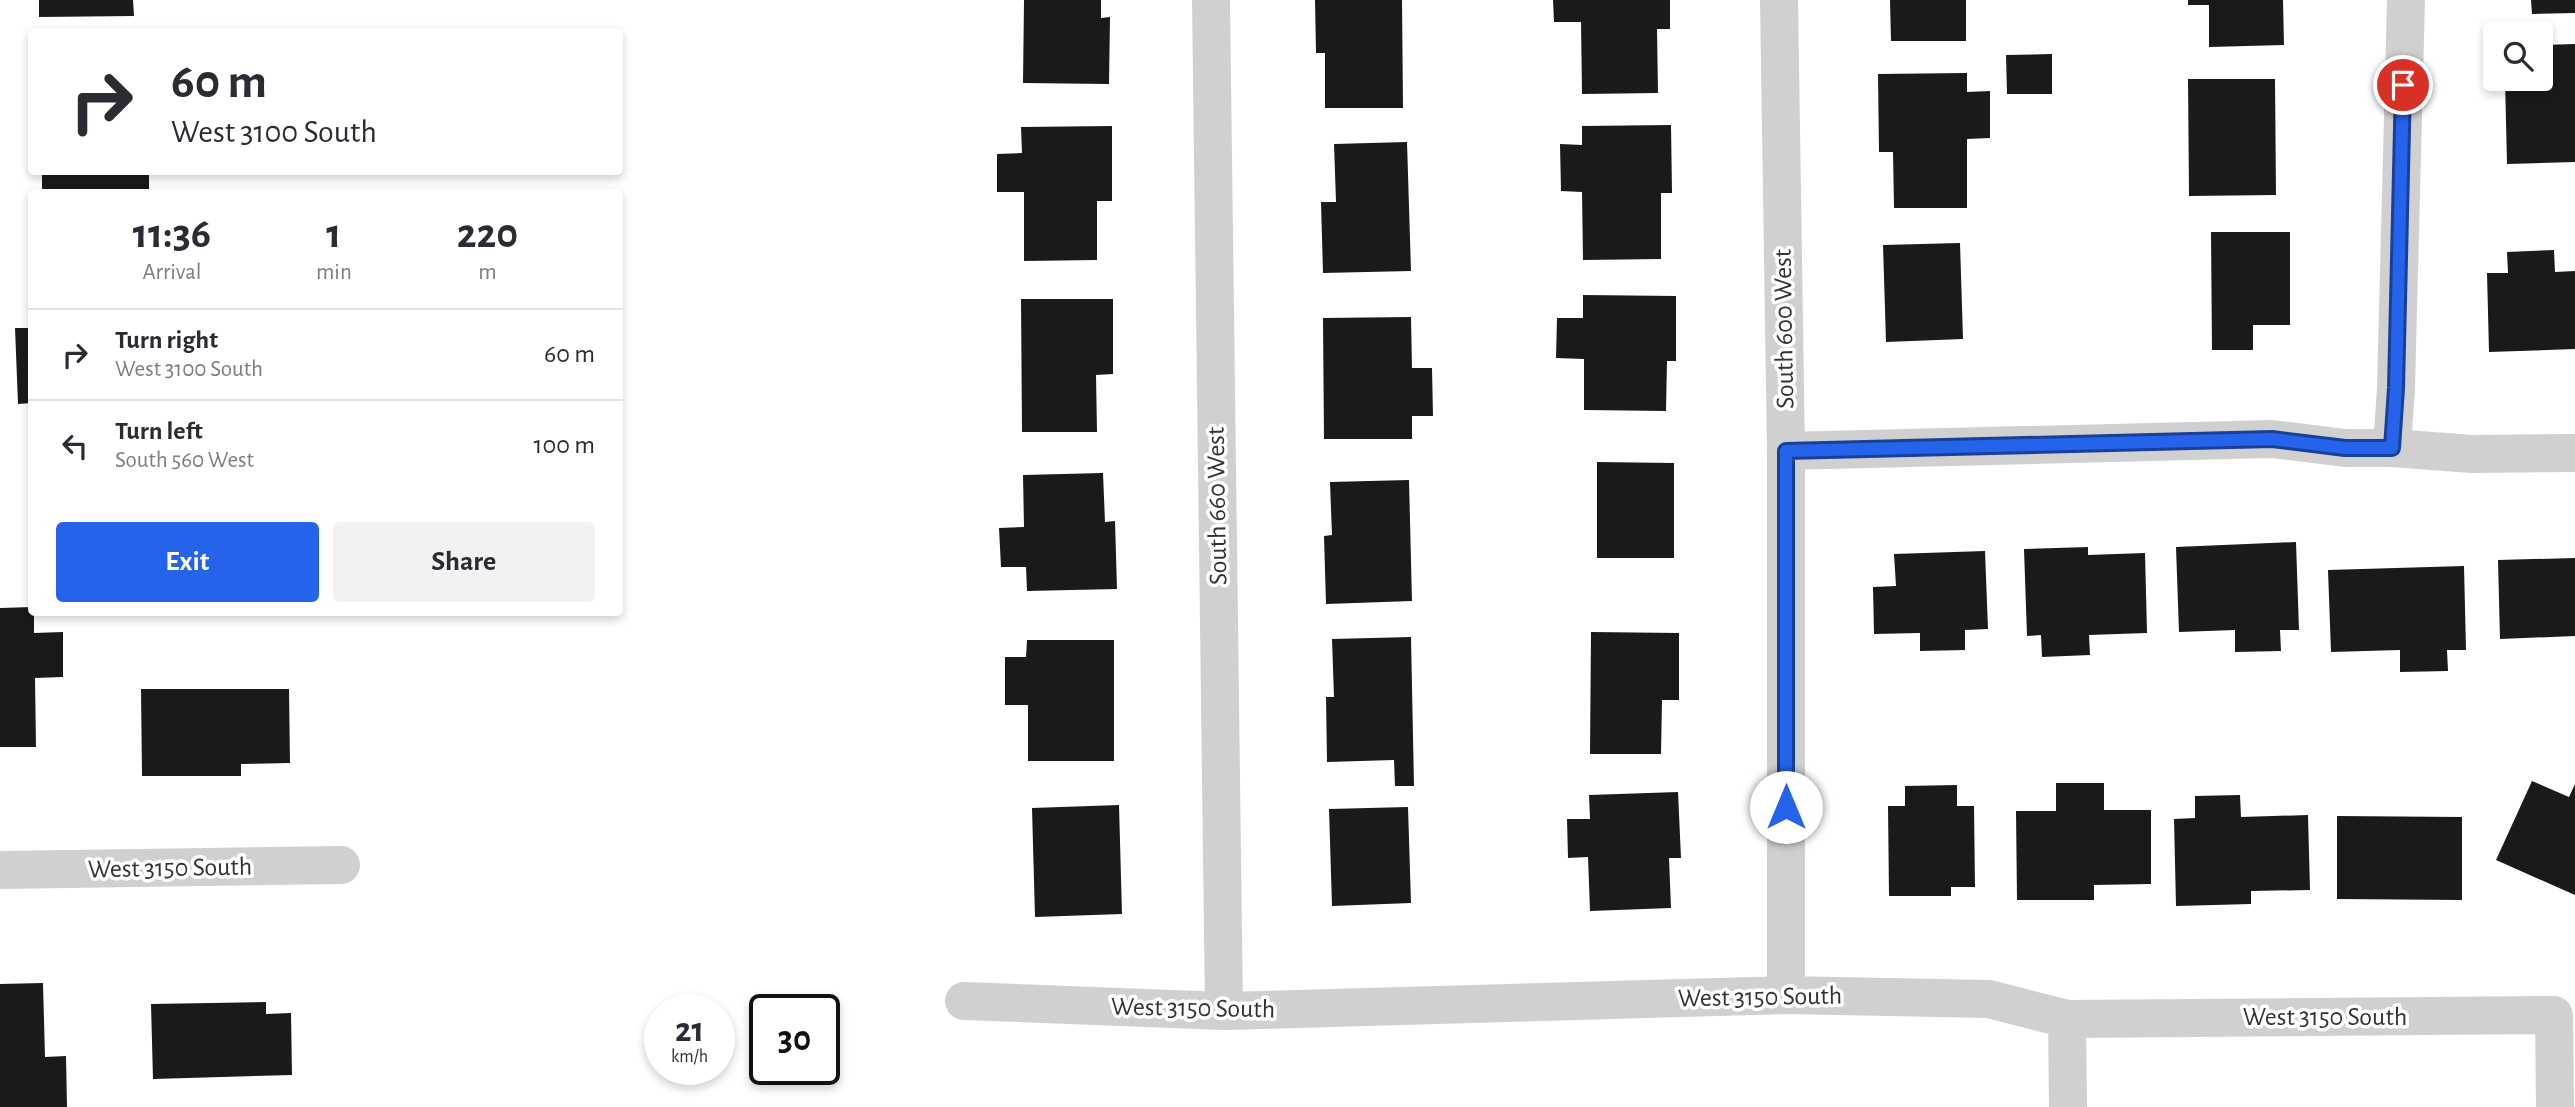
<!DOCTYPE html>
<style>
:root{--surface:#fff;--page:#f2f2f3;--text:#2b2b33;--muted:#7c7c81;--line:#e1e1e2;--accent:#2563eb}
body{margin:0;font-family:"Alegreya Sans",sans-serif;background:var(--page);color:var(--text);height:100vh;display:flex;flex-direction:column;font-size:26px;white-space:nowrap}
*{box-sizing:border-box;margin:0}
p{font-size:23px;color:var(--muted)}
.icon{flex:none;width:38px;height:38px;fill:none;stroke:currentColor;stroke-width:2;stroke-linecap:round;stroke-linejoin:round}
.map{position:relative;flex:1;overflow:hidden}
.side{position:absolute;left:28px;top:189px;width:595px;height:427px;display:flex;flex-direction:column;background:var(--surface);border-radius:7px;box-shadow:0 4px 10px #0003}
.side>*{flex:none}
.top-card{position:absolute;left:28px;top:28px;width:595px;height:147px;border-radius:7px;box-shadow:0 4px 10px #0003;background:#fff;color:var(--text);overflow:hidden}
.controls{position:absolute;left:2483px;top:21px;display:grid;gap:14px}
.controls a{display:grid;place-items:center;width:70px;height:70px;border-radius:7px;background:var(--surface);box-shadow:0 4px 10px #0003;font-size:35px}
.speed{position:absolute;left:644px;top:994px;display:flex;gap:14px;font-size:35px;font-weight:700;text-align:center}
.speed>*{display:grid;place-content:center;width:91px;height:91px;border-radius:50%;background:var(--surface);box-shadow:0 4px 10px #0003;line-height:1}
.speed small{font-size:18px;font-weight:400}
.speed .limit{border:4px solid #111;border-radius:10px;background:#fff;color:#111}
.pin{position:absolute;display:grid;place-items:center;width:60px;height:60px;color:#fff;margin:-30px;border:4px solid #fff;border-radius:50%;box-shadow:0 2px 7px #0007}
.me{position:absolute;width:77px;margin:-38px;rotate:0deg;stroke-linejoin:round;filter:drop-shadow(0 0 5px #0008)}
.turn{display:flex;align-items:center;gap:24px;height:147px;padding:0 28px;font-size:32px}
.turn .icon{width:91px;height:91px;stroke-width:2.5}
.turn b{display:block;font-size:49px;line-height:60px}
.eta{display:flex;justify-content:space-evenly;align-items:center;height:119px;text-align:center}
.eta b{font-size:42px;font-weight:600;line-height:49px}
.action{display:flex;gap:14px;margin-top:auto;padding:14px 28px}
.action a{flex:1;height:80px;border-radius:7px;background:var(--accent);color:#fff;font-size:28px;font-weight:600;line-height:80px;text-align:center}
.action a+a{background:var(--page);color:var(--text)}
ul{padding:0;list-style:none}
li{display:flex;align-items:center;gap:21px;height:91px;padding:0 28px;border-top:2px solid var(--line)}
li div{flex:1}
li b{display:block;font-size:26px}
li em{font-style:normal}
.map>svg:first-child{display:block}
.building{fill:#1a1a1a}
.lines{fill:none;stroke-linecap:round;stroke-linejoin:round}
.street{stroke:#d0d0d0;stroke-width:38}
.route-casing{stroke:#184099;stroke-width:18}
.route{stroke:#2563eb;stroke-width:12}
.labels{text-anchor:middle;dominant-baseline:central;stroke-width:7;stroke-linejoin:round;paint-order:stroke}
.street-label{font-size:26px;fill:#333;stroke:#fff}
</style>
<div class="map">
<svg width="2575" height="1107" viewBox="0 0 2575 1107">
<rect width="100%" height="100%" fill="#fff"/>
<path class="building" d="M39,0H133L134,16L39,17Z
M1024,0H1101V18L1110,17L1109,84L1023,83Z
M1315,0H1402L1403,108H1325V53H1316Z
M1553,0H1670V29H1657L1658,93L1582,94L1581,22H1554Z
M1890,0H1966V41H1891Z
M2188,0H2283L2284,45L2209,47V5H2188Z
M2531,0H2575V13L2532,14Z
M2575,44V162L2507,164L2505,79H2541V45Z
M2052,54V94H2007L2006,55Z
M1967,73V92L1990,91V138L1967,139V208H1894L1893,152H1879L1878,74Z
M2188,79H2275L2276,195L2189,196Z
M1671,125L1672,193H1661V259L1583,260L1582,192L1561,191L1560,144L1582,145V126Z
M1112,126V201H1097V260L1024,261V192H997V154L1022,153L1021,127Z
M1407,142L1411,271L1323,273L1321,202H1336L1334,144Z
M42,172H149V192H42Z
M2211,232H2290V325H2253V350H2212Z
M1960,243L1963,339L1886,342L1883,245Z
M2554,250L2555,272L2575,271V349L2489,352L2487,273H2508L2507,252Z
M1583,295L1676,296V361H1667L1666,411L1584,410V359L1556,358L1557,318H1583Z
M1021,299H1113V374L1096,375L1097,432H1022Z
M1411,317L1412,368H1432L1433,416H1412V439H1324L1323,318Z
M15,328H32V403L18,404Z
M1597,462L1674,463V558H1597Z
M1103,473L1105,522L1115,521L1117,589L1027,591L1026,567H1001L999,528L1024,527L1023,475Z
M1409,480L1412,601L1326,604L1324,536L1332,535L1330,482Z
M2296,542L2299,630H2280L2281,651L2235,652V630L2179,632L2176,547Z
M2088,547V555L2145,553L2147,633L2089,635L2090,655L2042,657L2041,635L2027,636L2024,549Z
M1985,551L1988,629L1965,630V650L1920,651V633L1874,634L1873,587L1896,586L1894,554Z
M2575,558V636L2500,639L2498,560Z
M2464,566L2466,650H2447L2448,671L2400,672V650L2331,652L2328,570Z
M32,607V612H34V633L63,632V677L35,678L36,747H0V608Z
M1591,632L1679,633V700H1662L1661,754H1590Z
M1411,637L1414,786H1395L1394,760L1327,762L1326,697H1334L1332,639Z
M1027,640H1114V761H1028V705H1005V657H1026Z
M141,689H289L290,763L241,764V776H142Z
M2532,781L2569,797L2575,784V895L2496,860Z
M2056,783H2104V810H2151V884L2094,885V900H2017L2016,811H2056Z
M1957,785V806H1974L1975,887H1951V896H1889L1888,806H1905V786Z
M1678,792L1681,858H1669L1671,908L1590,911L1588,857L1568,858L1567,819H1590L1589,795Z
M2240,795L2241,817L2308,815L2310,890L2251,891V904L2176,906L2174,819L2195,818V796Z
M1119,805L1122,914L1035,917L1032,808Z
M1408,807L1411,903L1332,906L1329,809Z
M2337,816L2462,817V900L2337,899Z
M43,983L45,1057L66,1056L67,1107H0V984Z
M266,1002V1014L291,1013L292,1075L153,1079L151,1004Z"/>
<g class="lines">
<path class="street" d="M1211,0L1224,1011
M1779,0L1786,451V995
M2392,448L2396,388L2406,0
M1786,451L2272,439L2345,448H2392L2472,454L2575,453
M0,870L341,865
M964,1001L1224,1011L1786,995L1989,999L2067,1019L2554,1015L2555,1107
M2067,1019L2068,1107"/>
</g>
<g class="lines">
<g class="route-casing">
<path id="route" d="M1786,807V451L2272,439L2345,448H2392L2396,388L2403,85"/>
</g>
<use href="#route" class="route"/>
</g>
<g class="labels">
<g class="street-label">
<text transform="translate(1784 329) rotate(-91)">South 600 West</text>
<text transform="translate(1217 506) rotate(-91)">South 660 West</text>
<text transform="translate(170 868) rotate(-1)">West 3150 South</text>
<text transform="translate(1760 997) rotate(-1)">West 3150 South</text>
<text transform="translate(1193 1008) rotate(1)">West 3150 South</text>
<text x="2325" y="1017">West 3150 South</text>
</g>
</g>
</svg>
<div class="controls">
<a><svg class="icon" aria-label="search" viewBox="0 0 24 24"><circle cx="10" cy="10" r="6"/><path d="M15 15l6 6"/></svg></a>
</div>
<div class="speed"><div>21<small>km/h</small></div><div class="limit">30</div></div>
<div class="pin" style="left:2403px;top:85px;background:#d93025"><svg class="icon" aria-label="arrive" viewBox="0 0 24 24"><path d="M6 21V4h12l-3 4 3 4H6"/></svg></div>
<svg class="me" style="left:1786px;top:807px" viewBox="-20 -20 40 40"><circle r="19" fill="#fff"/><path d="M0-13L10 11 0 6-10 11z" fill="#2563eb"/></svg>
<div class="top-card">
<div class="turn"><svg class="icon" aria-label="right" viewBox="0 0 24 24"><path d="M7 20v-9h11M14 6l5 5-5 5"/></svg><div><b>60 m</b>West 3100 South</div></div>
</div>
<section class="side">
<div class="eta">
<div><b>11:36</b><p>Arrival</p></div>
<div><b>1</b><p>min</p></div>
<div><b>220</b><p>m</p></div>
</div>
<ul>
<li><svg class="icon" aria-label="right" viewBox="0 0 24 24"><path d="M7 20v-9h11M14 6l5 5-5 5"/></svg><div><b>Turn right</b><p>West 3100 South</p></div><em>60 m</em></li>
<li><svg class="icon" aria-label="left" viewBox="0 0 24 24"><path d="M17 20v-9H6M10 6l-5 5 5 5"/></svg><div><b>Turn left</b><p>South 560 West</p></div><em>100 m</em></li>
</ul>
<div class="action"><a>Exit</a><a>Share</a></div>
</section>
</div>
